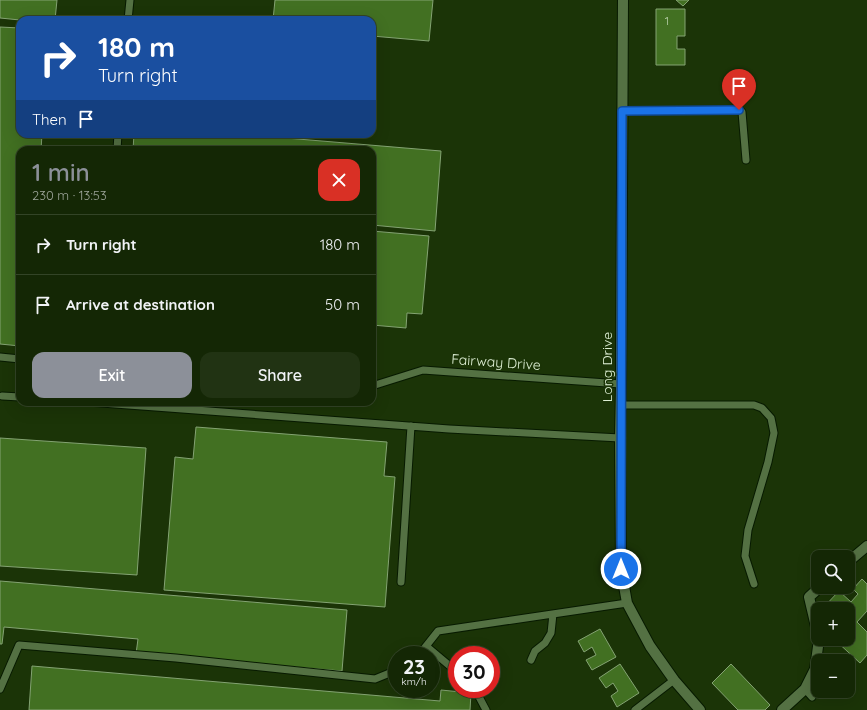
<!DOCTYPE html>
<meta charset="utf-8">
<style>
:root{--surface:#142705;--page:#213313;--text:#f1f3f6;--muted:#9da59a;--line:#334427;--accent:#8c9099}
body{margin:0;font-family:Quicksand,sans-serif;background:var(--page);color:var(--text);height:100vh;display:flex;flex-direction:column;font-size:15px;white-space:nowrap}
*{box-sizing:border-box;margin:0}
p{font-size:13px;color:var(--muted)}
.icon{flex:none;width:22px;height:22px;fill:none;stroke:currentColor;stroke-width:2;stroke-linecap:round;stroke-linejoin:round}
.map{position:relative;flex:1;overflow:hidden}
.side{position:absolute;left:16px;top:146px;width:360px;height:260px;display:flex;flex-direction:column;background:var(--surface);border-radius:12px;box-shadow:0 4px 16px #0002,0 0 0 1px var(--line)}
.side>*{flex:none}
.top-card{position:absolute;left:16px;top:16px;width:360px;height:122px;border-radius:12px;box-shadow:0 4px 16px #0002,0 0 0 1px var(--line);background:#1a4fa0;color:#fff;overflow:hidden}
.fabs{position:absolute;left:811px;top:550px;display:grid;gap:8px}
.fabs a{display:grid;place-items:center;width:44px;height:44px;border-radius:8px;background:var(--surface);box-shadow:0 4px 16px #0002,0 0 0 1px var(--line);font-size:20px}
.speed{position:absolute;left:388px;top:646px;display:flex;gap:8px;font-size:20px;font-weight:700;text-align:center}
.speed>*{display:grid;place-content:center;width:52px;height:52px;border-radius:50%;background:var(--surface);box-shadow:0 4px 16px #0002,0 0 0 1px var(--line);line-height:1}
.speed small{font-size:10px;font-weight:400}
.speed .limit{border:6px solid #d22;background:#fff;color:#111}
.pin{position:absolute;display:grid;place-items:center;width:34px;height:34px;color:#fff;margin:-41px -17px;border-radius:50% 50% 50% 0;rotate:-45deg;box-shadow:0 0 4px #0007}
.pin .icon{rotate:45deg}
.me{position:absolute;width:44px;margin:-22px;rotate:0deg;stroke-linejoin:round;filter:drop-shadow(0 0 3px #0008)}
.turn{display:flex;align-items:center;gap:14px;height:84px;padding:0 16px;font-size:18px}
.turn .icon{width:52px;height:52px;stroke-width:2.5}
.turn b{display:block;font-size:28px;line-height:34px}
.then{display:flex;align-items:center;height:38px;padding:0 16px;background:#0003;gap:8px;font-size:15px}
.round{display:grid;place-items:center;flex:none;width:42px;height:42px;border-radius:12px;background:var(--page)}
.head{display:flex;align-items:center;justify-content:space-between;height:68px;padding:0 16px}
h1{font-size:24px;font-weight:600;line-height:30px;color:var(--accent)}
.cta{display:flex;gap:8px;margin-top:auto;padding:8px 16px}
.cta a{flex:1;height:46px;border-radius:12px;background:var(--accent);color:#fff;font-size:16px;font-weight:600;line-height:46px;text-align:center}
.cta a+a{background:var(--page);color:var(--text)}
ul{padding:0;list-style:none}
li{display:flex;align-items:center;gap:12px;height:60px;padding:0 16px;border-top:1px solid var(--line)}
li div{flex:1}
li b{display:block;font-size:15px}
li em{font-style:normal}
.map>svg:first-child{display:block}
.building{fill:#427022;stroke:#84a373}
.lines{fill:none;stroke-linecap:round;stroke-linejoin:round}
.service-casing{stroke:#071a00;stroke-width:9}
.minor-casing{stroke:#071a00;stroke-width:12}
.service{stroke:#547143;stroke-width:7}
.minor{stroke:#547143;stroke-width:10}
.route-casing{stroke:#114b97;stroke-width:10}
.route{stroke:#1a73e8;stroke-width:7}
.labels{text-anchor:middle;dominant-baseline:central;stroke-width:3;stroke-linejoin:round;paint-order:stroke}
.number-label{font-size:12px;fill:#b7cfa8}
.street-label{font-size:14px;fill:#deefd5;stroke:#1b3407}
</style>
<div class="map">
<svg width="867" height="710" viewBox="0 0 867 710">
<rect width="100%" height="100%" fill="#1b3407"/>
<path class="building" d="M0,0H57L55,20H20L0,18Z
M275,0H433L429,41L372,36V20H273Z
M676,0H689L683,6Z
M656,9H685V36H677V49H685V65H656Z
M0,27L20,28V134H42L41,150H20V346L0,344Z
M134,134H238L441,151L435,231L372,225V150H133Z
M372,231L429,236L422,314L407,313L406,328L372,325Z
M196,427L387,442L384,476L395,477L385,607L164,590L175,457L193,459Z
M0,438L146,448L137,575L0,566Z
M862,579L867,584V611L857,622L867,632V655L860,663L835,640L848,639V609H822L839,591L851,602L858,594L853,589Z
M0,581L347,610L342,671L136,654L138,639L4,627L2,644H0Z
M600,629L616,657L592,670L586,660L596,655L592,647L584,652L578,641Z
M620,664L639,693L617,707L611,696L618,691L613,683L606,688L599,678Z
M731,664L770,705L765,710H738L712,683Z
M32,666L440,701L441,690L471,693L470,710H29Z"/>
<g class="lines">
<g class="service-casing">
<path id="service" d="M128,20L130,0
M622,111L739,110L742,112L746,160
M117,150L118,134
M0,357L20,359
M372,386L423,370L621,384
M2,396L20,397
M88,402L449,429L620,438
M621,405H754L762,408L771,418L774,433L768,462L748,530L745,556L754,584
M401,582L411,426
M426,646L457,672
M419,655L438,631L627,603
M531,660L535,651L545,643L551,633L553,614
M0,689L19,645L176,658L375,679L397,670
M473,689L477,693L486,710
M805,689L812,697
M635,710L674,680"/>
</g>
<g class="minor-casing">
<path id="minor" d="M623,0L621,384L620,438L621,569L627,603L650,646L674,680L700,710
M848,562L867,546
M818,635L809,597L820,587
M782,710L805,689L815,669L819,639"/>
</g>
<use href="#service" class="service"/>
<use href="#minor" class="minor"/>
</g>
<g class="lines">
<g class="route-casing">
<path id="route" d="M621,569C620,417 622,264 622,111L739,110"/>
</g>
<use href="#route" class="route"/>
</g>
<g class="labels">
<g class="number-label">
<text x="667" y="20">1</text>
</g>
<g class="street-label">
<text transform="translate(496 362) rotate(4)">Fairway Drive</text>
<text transform="translate(607 367) rotate(-90)">Long Drive</text>
</g>
</g>
</svg>
<div class="fabs">
<a><svg class="icon" aria-label="search" viewBox="0 0 24 24"><circle cx="10" cy="10" r="6"/><path d="M15 15l6 6"/></svg></a>
<a>+</a>
<a>−</a>
</div>
<div class="speed"><div>23<small>km/h</small></div><div class="limit">30</div></div>
<div class="pin" style="left:739px;top:110px;background:#d93025"><svg class="icon" aria-label="arrive" viewBox="0 0 24 24"><path d="M6 21V4h12l-3 4 3 4H6"/></svg></div>
<svg class="me" style="left:621px;top:569px" viewBox="-20 -20 40 40"><circle r="17" fill="#1a73e8" stroke="#fff" stroke-width="3"/><path d="M0-11L8 9 0 5-8 9z" fill="#fff"/></svg>
<div class="top-card">
<div class="turn"><svg class="icon" aria-label="right" viewBox="0 0 24 24"><path d="M7 20v-9h11M14 6l5 5-5 5"/></svg><div><b>180 m</b>Turn right</div></div>
<div class="then">Then<svg class="icon" aria-label="arrive" viewBox="0 0 24 24"><path d="M6 21V4h12l-3 4 3 4H6"/></svg></div>
</div>
<section class="side">
<div class="head"><div><h1>1 min</h1><p>230 m · 13:53</p></div><a class="round" style="background:#d93025;color:#fff"><svg class="icon" aria-label="close" viewBox="0 0 24 24"><path d="M6 6l12 12M18 6L6 18"/></svg></a></div>
<ul>
<li><svg class="icon" aria-label="right" viewBox="0 0 24 24"><path d="M7 20v-9h11M14 6l5 5-5 5"/></svg><div><b>Turn right</b></div><em>180 m</em></li>
<li><svg class="icon" aria-label="arrive" viewBox="0 0 24 24"><path d="M6 21V4h12l-3 4 3 4H6"/></svg><div><b>Arrive at destination</b></div><em>50 m</em></li>
</ul>
<div class="cta"><a>Exit</a><a>Share</a></div>
</section>
</div>
